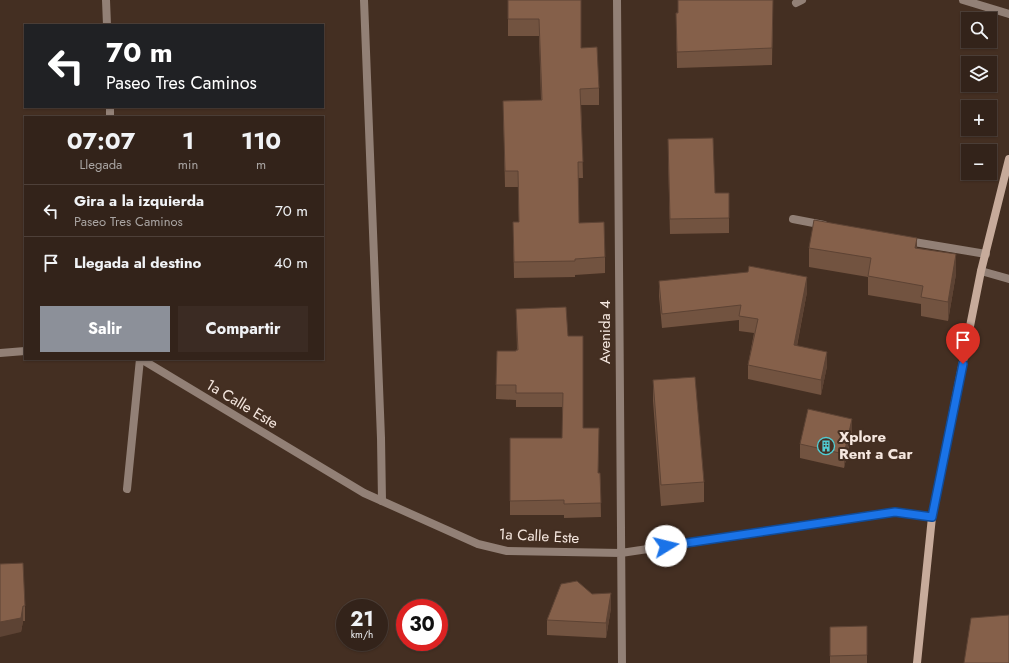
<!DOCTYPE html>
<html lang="es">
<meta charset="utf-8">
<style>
:root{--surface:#33231a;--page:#3b2b23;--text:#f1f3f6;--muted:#a9a4a2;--line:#4e4039;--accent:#8c9099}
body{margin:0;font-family:Jost,sans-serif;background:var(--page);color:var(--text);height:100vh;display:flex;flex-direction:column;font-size:15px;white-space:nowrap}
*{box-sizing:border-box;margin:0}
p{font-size:13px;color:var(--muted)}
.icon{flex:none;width:22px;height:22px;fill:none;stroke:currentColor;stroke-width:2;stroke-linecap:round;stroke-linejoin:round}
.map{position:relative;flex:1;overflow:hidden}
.details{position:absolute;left:24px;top:116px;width:300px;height:244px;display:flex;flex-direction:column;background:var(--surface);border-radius:0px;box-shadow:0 1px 3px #0004,0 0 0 1px var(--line)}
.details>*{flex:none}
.guide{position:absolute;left:24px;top:24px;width:300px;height:84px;border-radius:0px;box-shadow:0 1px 3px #0004,0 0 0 1px var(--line);background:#202124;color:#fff;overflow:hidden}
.controls{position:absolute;left:961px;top:12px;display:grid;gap:8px}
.controls a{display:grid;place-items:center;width:36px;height:36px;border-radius:0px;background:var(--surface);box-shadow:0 1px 3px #0004,0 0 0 1px var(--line);font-size:20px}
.speed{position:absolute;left:336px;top:599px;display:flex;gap:8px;font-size:20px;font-weight:700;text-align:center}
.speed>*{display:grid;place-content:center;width:52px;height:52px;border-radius:50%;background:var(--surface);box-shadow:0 1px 3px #0004,0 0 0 1px var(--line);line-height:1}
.speed small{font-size:10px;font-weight:400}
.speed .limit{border:6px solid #d22;background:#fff;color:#111}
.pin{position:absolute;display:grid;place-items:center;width:34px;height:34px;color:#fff;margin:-41px -17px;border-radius:50% 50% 50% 0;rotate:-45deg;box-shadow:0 0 4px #0007}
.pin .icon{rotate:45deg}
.me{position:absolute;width:44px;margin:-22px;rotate:81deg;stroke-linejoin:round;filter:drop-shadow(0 0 3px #0008)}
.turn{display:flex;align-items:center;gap:14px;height:84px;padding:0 16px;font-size:18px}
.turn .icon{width:52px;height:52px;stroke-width:2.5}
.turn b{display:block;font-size:28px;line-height:34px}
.eta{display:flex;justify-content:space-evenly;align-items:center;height:68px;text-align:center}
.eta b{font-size:24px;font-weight:700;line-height:28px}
.primary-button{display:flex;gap:8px;margin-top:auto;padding:8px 16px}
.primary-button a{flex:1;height:46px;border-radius:0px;background:var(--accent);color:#fff;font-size:16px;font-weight:700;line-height:46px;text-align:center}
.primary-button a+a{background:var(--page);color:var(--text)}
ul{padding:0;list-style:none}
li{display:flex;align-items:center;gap:12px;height:52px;padding:0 16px;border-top:1px solid var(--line)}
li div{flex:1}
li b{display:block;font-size:15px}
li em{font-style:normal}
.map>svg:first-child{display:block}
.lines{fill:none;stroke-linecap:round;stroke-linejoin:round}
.lane{stroke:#928076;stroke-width:8}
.street{stroke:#928076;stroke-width:8}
.secondary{stroke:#c7ab9b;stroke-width:8}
.wall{fill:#725340}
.shaded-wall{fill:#5d4334}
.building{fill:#85604a;stroke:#5d4334}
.route-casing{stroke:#114b97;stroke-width:10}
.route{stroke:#1a73e8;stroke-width:7}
.labels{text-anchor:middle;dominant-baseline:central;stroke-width:4;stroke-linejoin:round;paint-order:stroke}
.street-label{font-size:15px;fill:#f5e7df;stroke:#442f22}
.poi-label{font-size:15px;font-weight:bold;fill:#f5e7df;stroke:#442f22;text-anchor:start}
</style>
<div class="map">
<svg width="1009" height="663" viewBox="0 0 1009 663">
<rect width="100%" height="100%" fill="#442f22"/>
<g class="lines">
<path class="lane" d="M364,0L381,438L382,501
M963,0L1009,14
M796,3L802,0
M793,219L824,225
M908,241L986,254
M127,489L140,359"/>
<path class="street" d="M106,0L107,25
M617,0L622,663
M110,107V117
M981,271L1009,279
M0,353L25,351
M141,359L364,493L478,544L507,551L621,553L895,512L932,517"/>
<path class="secondary" d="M917,663L932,517L981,271L1009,159"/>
</g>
<path class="wall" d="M508,0H581V48L599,88V105H581L583,178H578L579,223L605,257V273L575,275V277L514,278L513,222H519L518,187H505L503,101L541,100L539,36H508Z
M773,0L772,65L677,68L676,13Z
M668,154L715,193H729V233L670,234Z
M809,248H917L956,274L948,321L921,316V304L868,295V277L809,267Z
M659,281L807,292L797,346L827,366L821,395L748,379V365L754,333L739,331V320L662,328L659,296Z
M516,309L568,336L583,428L598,473H600L601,517L564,518V515H510V438H562V407H516V400L496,399L497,351H516L517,350Z
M653,380L704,482V502L661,506L653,401Z
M852,433L844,468L800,458V444Z
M0,564L25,606V621H23L21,632Z
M592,594L611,608L606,638L547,635V620Z
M867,626V663H830V627Z"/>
<path class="shaded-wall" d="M917,238V257L915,248Z
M956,254V274L948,321V302Z
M807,277V292L794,360V345Z
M827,352V366L821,395V380Z
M852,419V433L844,468V454Z
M611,593V608L606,638V623Z
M23,606V621L21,632L0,637V622Z"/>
<path class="building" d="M508,0H581V48L597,47L599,88L580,89L583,162H578L579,223L604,222L605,257L575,259V261L514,262L513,222H519L518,171H505L503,101L542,100L539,19H508Z
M678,0H773L772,48L677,52L676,13H678Z
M713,138L715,193H729V218L670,219L668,139Z
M814,220L917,238L915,248L956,254L948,302L921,297L923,286L868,276L871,258L809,248Z
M749,266L807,277L794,345L827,352L821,380L748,365L758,319L739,316L741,305L662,314L659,281L748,272Z
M566,307L568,336H583V428H599L598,473H600L601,503L564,504V500L510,501V438H562L563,393H516V385H496L497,351H516V350H518L516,309Z
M695,377L704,482L661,485L653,380Z
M808,409L852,419L844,454L800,444Z
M23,563L25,606H23L21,618L0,622V564Z
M577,581L592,594L611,593L606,623L547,620L561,584Z
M1009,615V663H964L971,618Z
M867,626V655L830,656V627Z"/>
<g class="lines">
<g class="route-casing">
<path id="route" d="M666,546L895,512L932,517L963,364"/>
</g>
<use href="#route" class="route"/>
</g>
<defs>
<g id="building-ring" transform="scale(0.9)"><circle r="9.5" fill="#442f22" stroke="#51ccd3" stroke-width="1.5"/><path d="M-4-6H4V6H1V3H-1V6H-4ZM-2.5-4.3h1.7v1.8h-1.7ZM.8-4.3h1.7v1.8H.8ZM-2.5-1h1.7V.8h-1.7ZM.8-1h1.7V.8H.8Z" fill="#51ccd3"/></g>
</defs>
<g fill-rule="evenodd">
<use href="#building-ring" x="826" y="446"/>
</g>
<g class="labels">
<g class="street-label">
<text transform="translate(605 332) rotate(-90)">Avenida 4</text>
<text transform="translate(242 404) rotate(31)">1a Calle Este</text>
<text transform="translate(539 536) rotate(3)">1a Calle Este</text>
</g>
<g class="poi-label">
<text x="839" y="437">Xplore<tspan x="839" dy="17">Rent a Car</tspan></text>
</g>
</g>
</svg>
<div class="controls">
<a><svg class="icon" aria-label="search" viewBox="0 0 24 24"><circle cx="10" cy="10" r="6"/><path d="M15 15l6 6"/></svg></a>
<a><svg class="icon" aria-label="layers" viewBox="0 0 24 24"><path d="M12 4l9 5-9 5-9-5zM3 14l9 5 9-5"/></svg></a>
<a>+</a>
<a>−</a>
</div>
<div class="speed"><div>21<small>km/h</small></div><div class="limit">30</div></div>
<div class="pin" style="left:963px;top:364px;background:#d93025"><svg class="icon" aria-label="arrive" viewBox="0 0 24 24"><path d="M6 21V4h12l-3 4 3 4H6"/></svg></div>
<svg class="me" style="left:666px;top:546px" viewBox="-20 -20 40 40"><circle r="19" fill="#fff"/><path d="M0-13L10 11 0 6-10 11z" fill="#1a73e8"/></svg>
<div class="guide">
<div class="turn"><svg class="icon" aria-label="left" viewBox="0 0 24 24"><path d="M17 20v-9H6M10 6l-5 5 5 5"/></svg><div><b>70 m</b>Paseo Tres Caminos</div></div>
</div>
<section class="details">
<div class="eta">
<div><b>07:07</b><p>Llegada</p></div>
<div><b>1</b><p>min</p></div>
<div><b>110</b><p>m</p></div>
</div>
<ul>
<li><svg class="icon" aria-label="left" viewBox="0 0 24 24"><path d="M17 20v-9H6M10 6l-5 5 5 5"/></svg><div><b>Gira a la izquierda</b><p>Paseo Tres Caminos</p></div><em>70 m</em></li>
<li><svg class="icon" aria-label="arrive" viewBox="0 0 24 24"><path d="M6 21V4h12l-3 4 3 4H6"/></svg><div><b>Llegada al destino</b></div><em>40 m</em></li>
</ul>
<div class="primary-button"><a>Salir</a><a>Compartir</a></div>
</section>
</div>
